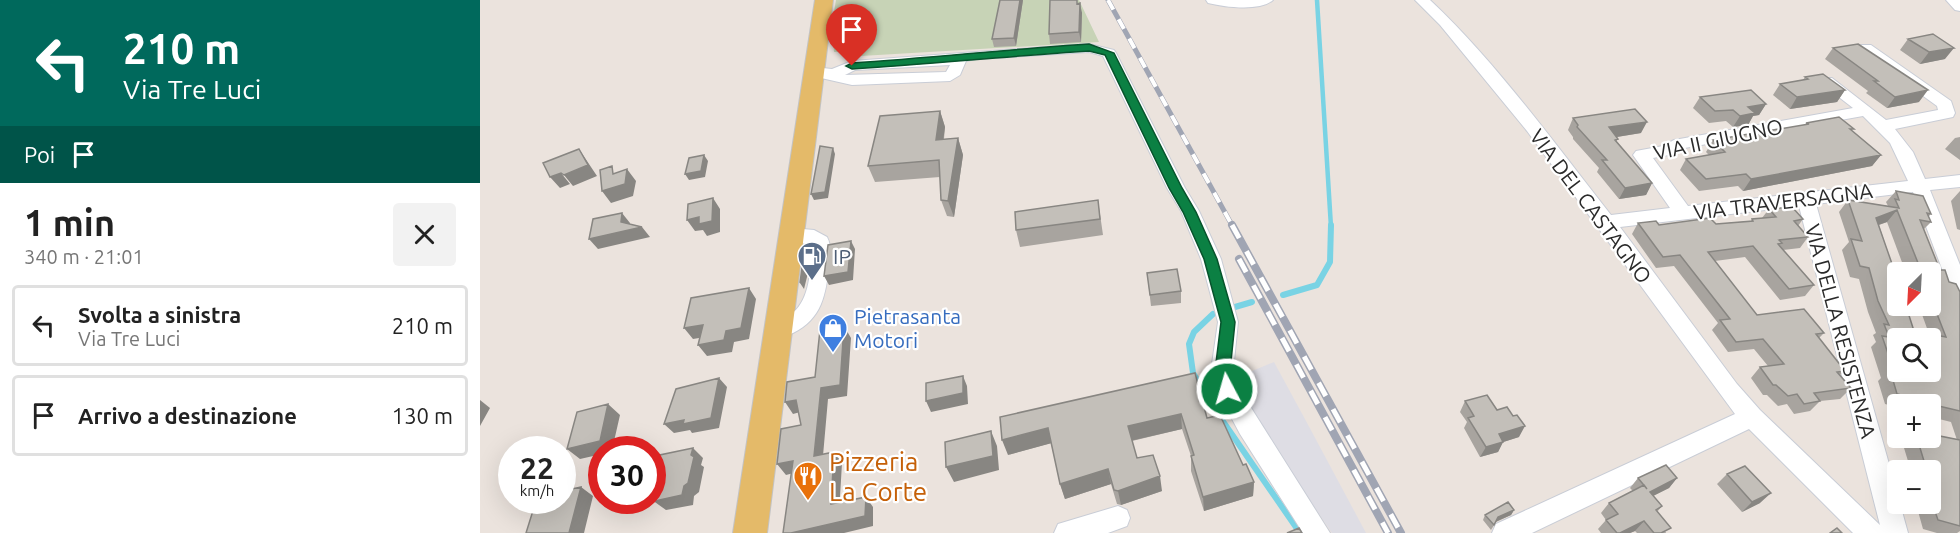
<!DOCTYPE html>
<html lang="it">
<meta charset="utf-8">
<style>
:root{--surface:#fff;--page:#f2f2f2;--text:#222;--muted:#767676;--line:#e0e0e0}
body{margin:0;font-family:Ubuntu,sans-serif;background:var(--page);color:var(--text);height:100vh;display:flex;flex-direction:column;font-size:22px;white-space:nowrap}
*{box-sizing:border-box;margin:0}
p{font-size:20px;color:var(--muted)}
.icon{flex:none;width:33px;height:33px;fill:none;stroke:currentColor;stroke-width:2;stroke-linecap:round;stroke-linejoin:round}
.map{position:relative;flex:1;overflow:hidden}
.details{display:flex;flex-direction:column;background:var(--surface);width:480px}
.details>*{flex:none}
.hud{background:#00695c;color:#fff;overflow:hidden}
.needle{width:39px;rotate:204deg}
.tools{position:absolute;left:1407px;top:262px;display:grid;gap:12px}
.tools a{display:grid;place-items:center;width:54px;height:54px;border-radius:6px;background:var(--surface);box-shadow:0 6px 24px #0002;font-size:30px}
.speed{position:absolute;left:18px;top:436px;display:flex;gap:12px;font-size:30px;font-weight:700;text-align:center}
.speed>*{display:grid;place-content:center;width:78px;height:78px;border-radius:50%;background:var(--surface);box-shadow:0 6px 24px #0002;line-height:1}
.speed small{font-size:15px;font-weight:400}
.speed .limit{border:9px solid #d22;background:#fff;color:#111}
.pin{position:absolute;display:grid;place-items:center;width:51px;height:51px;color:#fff;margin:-62px -26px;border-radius:50% 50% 50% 0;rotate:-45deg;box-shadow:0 0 6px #0007}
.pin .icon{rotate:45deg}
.me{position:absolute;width:66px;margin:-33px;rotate:354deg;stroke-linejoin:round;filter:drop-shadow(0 0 4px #0008)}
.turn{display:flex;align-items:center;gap:21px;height:126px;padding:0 24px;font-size:27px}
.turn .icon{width:78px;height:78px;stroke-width:2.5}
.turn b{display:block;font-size:42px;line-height:51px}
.then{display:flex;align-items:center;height:57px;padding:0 24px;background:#0003;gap:12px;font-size:22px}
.round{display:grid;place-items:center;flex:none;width:63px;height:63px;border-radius:6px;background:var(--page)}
.summary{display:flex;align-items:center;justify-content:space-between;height:102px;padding:0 24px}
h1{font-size:36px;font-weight:600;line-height:45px}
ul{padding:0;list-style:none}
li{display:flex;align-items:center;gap:18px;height:81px;margin:0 12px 9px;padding:0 12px;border:3px solid var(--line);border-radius:6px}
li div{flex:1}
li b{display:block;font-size:22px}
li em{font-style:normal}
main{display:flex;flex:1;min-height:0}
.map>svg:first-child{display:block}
.industrial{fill:#dedde4}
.cemetery{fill:#c7d3b6}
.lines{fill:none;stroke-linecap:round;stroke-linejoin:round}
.stream-far1{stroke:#79d3e4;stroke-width:4.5}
.stream{stroke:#79d3e4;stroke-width:6}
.minor-casing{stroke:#c9cdd6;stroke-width:2}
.major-casing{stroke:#c3c3c3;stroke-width:2}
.minor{fill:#fff;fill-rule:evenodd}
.major{fill:#e4ba69;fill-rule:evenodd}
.rail-far1-casing{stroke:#a0a5b3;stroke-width:5}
.rail-casing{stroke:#a0a5b3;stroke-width:8}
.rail-far1{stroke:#fff;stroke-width:4;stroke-dasharray:11;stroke-linecap:butt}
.rail{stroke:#fff;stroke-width:5;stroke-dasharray:15;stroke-linecap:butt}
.wall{fill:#a8a49f;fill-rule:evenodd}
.shaded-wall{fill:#888682}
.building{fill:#c3bfb9;stroke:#888682;stroke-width:1.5;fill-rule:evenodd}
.route{fill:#0b8043;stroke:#07532c;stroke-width:1.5}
.labels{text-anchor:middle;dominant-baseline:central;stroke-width:4.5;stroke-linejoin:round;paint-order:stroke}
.street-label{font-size:21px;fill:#2a2a2a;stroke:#fff}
.service-label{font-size:21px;fill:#4e5e75;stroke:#fff;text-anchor:start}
.shop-label{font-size:21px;fill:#366cbe;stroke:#fff;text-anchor:start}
.near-food-label{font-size:26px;fill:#c56008;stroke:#fff;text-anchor:start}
</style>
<main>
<section class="details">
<div class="hud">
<div class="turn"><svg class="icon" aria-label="left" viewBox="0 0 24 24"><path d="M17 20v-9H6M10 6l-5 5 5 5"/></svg><div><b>210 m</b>Via Tre Luci</div></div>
<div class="then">Poi<svg class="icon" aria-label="arrive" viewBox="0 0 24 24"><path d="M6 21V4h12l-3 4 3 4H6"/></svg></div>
</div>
<div class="summary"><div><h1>1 min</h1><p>340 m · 21:01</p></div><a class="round"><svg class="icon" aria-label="close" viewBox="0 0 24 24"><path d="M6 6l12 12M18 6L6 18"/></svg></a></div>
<ul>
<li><svg class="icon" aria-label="left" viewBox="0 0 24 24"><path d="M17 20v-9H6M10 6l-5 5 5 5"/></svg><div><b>Svolta a sinistra</b><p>Via Tre Luci</p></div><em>210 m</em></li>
<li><svg class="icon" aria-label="arrive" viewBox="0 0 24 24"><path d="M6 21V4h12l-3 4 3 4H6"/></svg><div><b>Arrivo a destinazione</b></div><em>130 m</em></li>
</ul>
</section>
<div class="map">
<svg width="1480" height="533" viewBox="0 0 1480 533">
<rect width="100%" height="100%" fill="#ebe3dd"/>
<path class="industrial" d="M794,362L826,421L886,533H852L787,437L753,379Z"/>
<path class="cemetery" d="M356,0H599L619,42L381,56L383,51L354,52L352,24Z"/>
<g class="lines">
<path class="stream-far1" d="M837,0L851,227"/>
<path class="stream" d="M803,295L837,285L850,262L851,225
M755,307L772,302
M733,314L714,332L709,344L713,373L742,420L820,533"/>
<g class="minor-casing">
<path id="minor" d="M726,0H793C780,12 744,7 728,3Z
M935,0H950C1016,62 1075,144 1131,215L1190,208L1153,155L1156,151L1183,146L1194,140L1373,108L1342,84L1339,81L1342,78H1352L1406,120L1458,110L1457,106L1381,51L1379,48L1381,45H1391L1471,101L1475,113L1473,117L1415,129L1433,152L1445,179L1480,175V187L1450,190L1480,265V298L1473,295L1470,290L1433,192L1336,204L1418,496V504H1420L1428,533H1373L1269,429L1052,533H1012L1016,524L1255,414L1047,131L960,25ZM1383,116L1410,143L1428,181L1208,206L1173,158L1194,154L1199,149ZM1319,206L1400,525L1280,410L1257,384L1140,227Z
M1466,0H1480V11L1475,10Z
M609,44L634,50L636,53L705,188L719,211L741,259L758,322L753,371L758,387L850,533H823L760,434L736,389L731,371L738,322L721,259L701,211L687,188L623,56L609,52L496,59L486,61L480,75L470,81L372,85L328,75L325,72L333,67L352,69L372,61ZM470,65L466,72L365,75L375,70Z
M311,228L334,230L347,237C352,246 350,256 349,265C346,294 342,319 313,333C305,336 299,339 291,336L288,330C292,321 302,320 310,315C331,301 331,267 331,245L304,240L302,235L304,230Z
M638,506L647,510L650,518L647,526L628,533H574L578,524Z"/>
</g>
<g class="major-casing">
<path id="major" d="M335,0H353L287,533H253Z"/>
</g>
<use href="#minor" class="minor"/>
<use href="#major" class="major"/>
<g class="rail-far1-casing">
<path id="rail-far1" d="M628,0L753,227"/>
</g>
<g class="rail-casing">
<path id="rail" d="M752,225L921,533
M759,259L908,533"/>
</g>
<use href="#rail-far1" class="rail-far1"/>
<use href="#rail" class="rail"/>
</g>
<path class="wall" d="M543,0L536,46L514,47L512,39Z
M597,4L602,13L601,42L570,44L569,34Z
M1428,39L1465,59L1440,64L1420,50Z
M1353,48L1439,102L1407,108L1386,93L1388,91L1345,59Z
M1325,77L1365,90L1357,102L1310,109L1293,95L1300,84L1323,80Z
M1220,97L1286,104L1279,115L1273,116L1268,125L1253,127L1246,121L1229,123L1213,108Z
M460,111L465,127L464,139L478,138L483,155L474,217L467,216L461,200L460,177L395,182L388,166Z
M1093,118L1161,133L1137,137V142L1172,183L1166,195L1139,199L1117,172L1119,168L1093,139V137L1088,130Z
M1326,123L1372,131L1401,155L1392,166L1263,191L1258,186L1219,191L1200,170L1206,159L1229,155L1226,152L1233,140L1325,125Z
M1480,137V160L1465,149L1475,138Z
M1416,191L1451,214L1448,217L1451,222L1444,229L1460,270L1469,282L1480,292V531L1477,533H1457L1443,529L1436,504H1450V471H1431L1421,438H1450V405H1418V418L1413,406L1405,404L1398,381L1401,378L1391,347L1396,342L1393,335L1396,333L1388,312L1379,279L1370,277L1362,250L1369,242L1359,212L1368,200L1408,206L1406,202ZM1407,222L1426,273H1450V306H1439L1449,334L1434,331L1399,225ZM1455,418L1471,422L1477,440L1460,436Z
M1480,191V230L1477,229L1471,201Z
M618,200L623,235L540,247L536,230Z
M1289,209L1323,219L1318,226L1328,237L1320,248L1303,250L1334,285L1325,296L1300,300L1265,257L1235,261L1277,315L1344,333L1339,338L1365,371L1360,375L1371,388L1360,399L1340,401L1330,411L1314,414L1307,404L1298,406L1287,395H1283L1271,378L1280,367L1288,366L1274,349L1248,352L1232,330L1238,323L1194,266L1176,268L1152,234L1158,223L1179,225L1236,224L1271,221L1272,219L1282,218Z
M667,273L701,291V303L671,306Z
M715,373L727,418L763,465L774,482L773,496L724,511L711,471V456L702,429L652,441L657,458L682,491L641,505L637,504L631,484L585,499L580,484L571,443L528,455Z
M985,401L1017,410L1039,437L1023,442L1018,452L1000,457L984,428L987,422L980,412Z
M1247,474L1280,503L1262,512L1237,484Z
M1158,478H1197L1189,488L1173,496L1182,506L1177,512L1186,533H1157L1155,531L1150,533H1121L1118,529L1126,520L1121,513L1129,503L1153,491L1150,488Z
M1034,510L1031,515L1016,522L1011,530L1003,520L1005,515Z"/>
<path class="shaded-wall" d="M540,0H543L536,46L534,38Z
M600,3L602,13L601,42L599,32Z
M1474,48L1465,59L1440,64L1449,52Z
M1365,90L1357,102L1310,109L1317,97Z
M1448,90L1439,102L1407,108L1415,97Z
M1286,104L1279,115L1273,116L1268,125L1253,127L1260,116L1268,107Z
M460,111L465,127L461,156L456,140Z
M1167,122L1161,133L1124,139L1129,127Z
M478,138L483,155L474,217L468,201Z
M353,148L355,154L348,198L334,200L331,194Z
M99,149L117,176L93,186L84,175Z
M224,155L228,161L225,177L209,180L205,174Z
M1401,155L1392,166L1263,191L1271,179Z
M147,169L156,181L153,196L131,203L122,191Z
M81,173L90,184L80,188L70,177Z
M1172,183L1166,195L1139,199L1145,188Z
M233,198L240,209V232L227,236L223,230L215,231L207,220Z
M1417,210L1407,222L1386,229L1396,218Z
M142,213L150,223L149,230L162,227L170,237L118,249L109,239L141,222Z
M371,241L375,249L373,280L349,285L344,276Z
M325,251L329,257L328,273L324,289L320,283Z
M269,288L276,299L269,339L254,342L252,352L227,356L218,345L246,331Z
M223,325L231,336L213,339L204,328Z
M364,326L371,338L367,396L348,399L342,467L334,456L341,388Z
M483,376L487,386L488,404L451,412L446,401Z
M239,378L247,387L239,428L212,433L210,430L194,433L184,424Z
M0,400L10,408L0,426Z
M316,400L324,411L313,414L305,402Z
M128,404L140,415L132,450H122V454L100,459L87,449Z
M701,414L702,429L650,441L648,426Z
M1045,426L1039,437L1014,445L1019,434Z
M568,428L572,443L528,455L522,440Z
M511,431L517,446L519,470L474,482L466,467Z
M1023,442L1018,452L1000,457L1006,447Z
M213,448L223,458L221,465L224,467L219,492L214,496L213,505L186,510L172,500V493L177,492L211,455Z
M354,452L362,463L359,514L351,504Z
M313,461L321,471L306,475L297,464Z
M628,469L631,484L585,499L580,484Z
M680,476L682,491L641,505L638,491Z
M1197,478L1189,488L1161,502L1170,492Z
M774,482L773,496L724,511L723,497Z
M101,487L113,496L104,533H89Z
M1291,493L1280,503L1262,512L1272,502Z
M386,497L393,507V526L364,533H311Z
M1034,510L1031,515L1015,522L1018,517Z
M1164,521L1155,531L1150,533H1140Z"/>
<path class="building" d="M520,0H540L534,38L512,39Z
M570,0H597V4L600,3L599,32L569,34Z
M1453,34L1474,48L1449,52L1428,39Z
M1378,44L1448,90L1415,97L1394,81H1398L1353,48Z
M1343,74L1365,90L1317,97L1300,84L1328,79L1325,77Z
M1271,90L1286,104L1268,107L1275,113L1260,116L1253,110L1235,111L1220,97Z
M1155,109L1167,122L1129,127L1138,139L1135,140L1172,183L1145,188L1122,160H1127L1097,127L1098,125L1093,118Z
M460,111L456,140L478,138L468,201L461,200L459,160L388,166L400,116Z
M1359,117L1374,129H1370L1401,155L1271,179L1266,174L1226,179L1206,159L1245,152L1233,140L1329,124L1326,123Z
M340,146L353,148L345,192L331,194Z
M99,149L108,165L84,175L81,173L70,177L63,163Z
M224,155L221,171L205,174L209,158Z
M132,166L133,174L147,169L145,184L122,191L120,170Z
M1416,191L1443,196L1451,214L1447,213L1451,222L1440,220L1460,270H1465L1469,282L1476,284L1480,292V411L1450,404V405H1429L1425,396L1417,394L1410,370L1414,371L1402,336L1409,337L1404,324L1409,325L1398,301L1389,268L1380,266L1371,239L1382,241L1368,200L1419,208L1415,199L1419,200ZM1417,210L1442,273H1450V296L1466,337L1434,331L1426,306H1418V281L1396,218ZM1418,339H1450V372H1418Z
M233,198L232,221L219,224V217L207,220L208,204Z
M618,200L620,219L536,230L535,212Z
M1312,207L1323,219L1314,221L1328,237L1299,240L1302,243L1298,244L1334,285L1309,289L1273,246L1228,252L1277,315L1324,309L1344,333L1336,334L1365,371L1357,372L1371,388L1334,393L1340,401L1324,404L1317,394L1308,396L1296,385H1293L1280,367L1304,364L1283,339L1256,342L1240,320L1250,319L1200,255L1183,257L1158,223L1176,221L1179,225L1230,218L1236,224L1273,221L1272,219L1296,217L1289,209Z
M142,213L141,222L162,227L109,239L113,219Z
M371,241L368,272L344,276L348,245Z
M325,251L324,267L320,283L324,252Z
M697,269L701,291L670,295L667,273Z
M269,288L261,328L246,331L244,340L218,345L223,325L204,328L211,298Z
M364,326L360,385L341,388L334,456L354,452L351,504L386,497L385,516L311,533H303L313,461L297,464L301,429L321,425L316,400L305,402L307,382L335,377L340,330Z
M715,373L727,418L740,415L763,465L766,464L774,482L723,497L711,456L714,455L701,414L648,426L657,458L673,455L680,476L638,491L634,490L628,469L580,484L568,428L522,440L520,417Z
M483,376V393L446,401V383Z
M239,378L231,418L203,424L204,420L184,424L196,389Z
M1007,395L1017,410L1027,407L1033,416L1037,415L1045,426L1019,434L1023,442L1006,447L988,418L994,416L985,401Z
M128,404L120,441L87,449L97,412Z
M1450,405L1460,436L1480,440V526L1458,520L1450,497V471H1447L1437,438H1450Z
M511,431L513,456L466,467L465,442Z
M213,448L211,455L214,457L208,483L204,486L202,495L175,501L177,492L172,493V468L175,456Z
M1186,465L1197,478L1170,492L1182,506L1176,510L1191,528L1181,533H1174L1164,521L1140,533H1137L1126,520L1138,514L1129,503L1164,485L1167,489L1158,478Z
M1265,466L1291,493L1272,502L1247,474Z
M101,487L89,533H46L56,501H82V491Z
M1028,502L1034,510L1018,517L1014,525L1005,515Z
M819,528L822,533H807Z
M1357,528L1362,533H1350Z"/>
<path class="route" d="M609,44L634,53L702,188L716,212L737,259L755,322L750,371L754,389L752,394L747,396L741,394L735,371L741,322L724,259L703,212L689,188L625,55L609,51C530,56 451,64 372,69L366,66L372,63C451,58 530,49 609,44Z"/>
<defs>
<g id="fuel-pin" transform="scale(1.5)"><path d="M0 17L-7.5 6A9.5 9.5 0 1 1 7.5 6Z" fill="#5c6f8a" stroke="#fff"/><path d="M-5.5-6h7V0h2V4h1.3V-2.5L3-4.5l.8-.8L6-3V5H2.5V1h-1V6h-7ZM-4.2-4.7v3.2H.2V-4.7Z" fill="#fff"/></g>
<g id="shop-pin" transform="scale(1.5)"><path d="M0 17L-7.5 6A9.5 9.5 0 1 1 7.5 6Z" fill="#3f7fe0" stroke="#fff"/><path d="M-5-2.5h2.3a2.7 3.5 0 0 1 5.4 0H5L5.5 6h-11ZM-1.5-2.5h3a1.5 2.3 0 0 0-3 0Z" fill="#fff"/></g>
<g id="restaurant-pin" transform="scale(1.5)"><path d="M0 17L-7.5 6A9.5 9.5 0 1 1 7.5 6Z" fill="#e8710a" stroke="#fff"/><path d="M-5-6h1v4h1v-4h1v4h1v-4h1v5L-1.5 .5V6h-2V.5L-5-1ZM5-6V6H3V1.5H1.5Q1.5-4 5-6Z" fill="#fff"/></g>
</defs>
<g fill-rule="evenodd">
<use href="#fuel-pin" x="332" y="256"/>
<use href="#shop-pin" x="353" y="328"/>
<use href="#restaurant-pin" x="328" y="476"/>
</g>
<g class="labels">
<g class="street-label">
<text transform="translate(1238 139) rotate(-12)">VIA II GIUGNO</text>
<text transform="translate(1303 201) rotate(-7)">VIA TRAVERSAGNA</text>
<text transform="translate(1111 206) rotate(53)">VIA DEL CASTAGNO</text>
<text transform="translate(1361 331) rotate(75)">VIA DELLA RESISTENZA</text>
</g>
<g class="service-label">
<text x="353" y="256">IP</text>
</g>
<g class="shop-label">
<text x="374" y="316">Pietrasanta<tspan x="374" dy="24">Motori</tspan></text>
</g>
<g class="near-food-label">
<text x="349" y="461">Pizzeria<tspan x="349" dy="30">La Corte</tspan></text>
</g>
</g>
</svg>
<div class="tools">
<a><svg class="needle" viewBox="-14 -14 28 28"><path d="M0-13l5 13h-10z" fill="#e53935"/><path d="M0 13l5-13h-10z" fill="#767676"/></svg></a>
<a><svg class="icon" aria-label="search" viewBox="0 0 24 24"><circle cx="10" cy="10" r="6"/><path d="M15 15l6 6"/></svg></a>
<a>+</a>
<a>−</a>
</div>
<div class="speed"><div>22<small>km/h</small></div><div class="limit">30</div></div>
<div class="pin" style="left:372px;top:66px;background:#d93025"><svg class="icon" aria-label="arrive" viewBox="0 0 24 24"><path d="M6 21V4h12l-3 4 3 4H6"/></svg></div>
<svg class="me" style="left:747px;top:389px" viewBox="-20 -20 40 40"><circle r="17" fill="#0b8043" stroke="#fff" stroke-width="3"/><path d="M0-11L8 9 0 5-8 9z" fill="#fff"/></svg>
</div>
</main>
